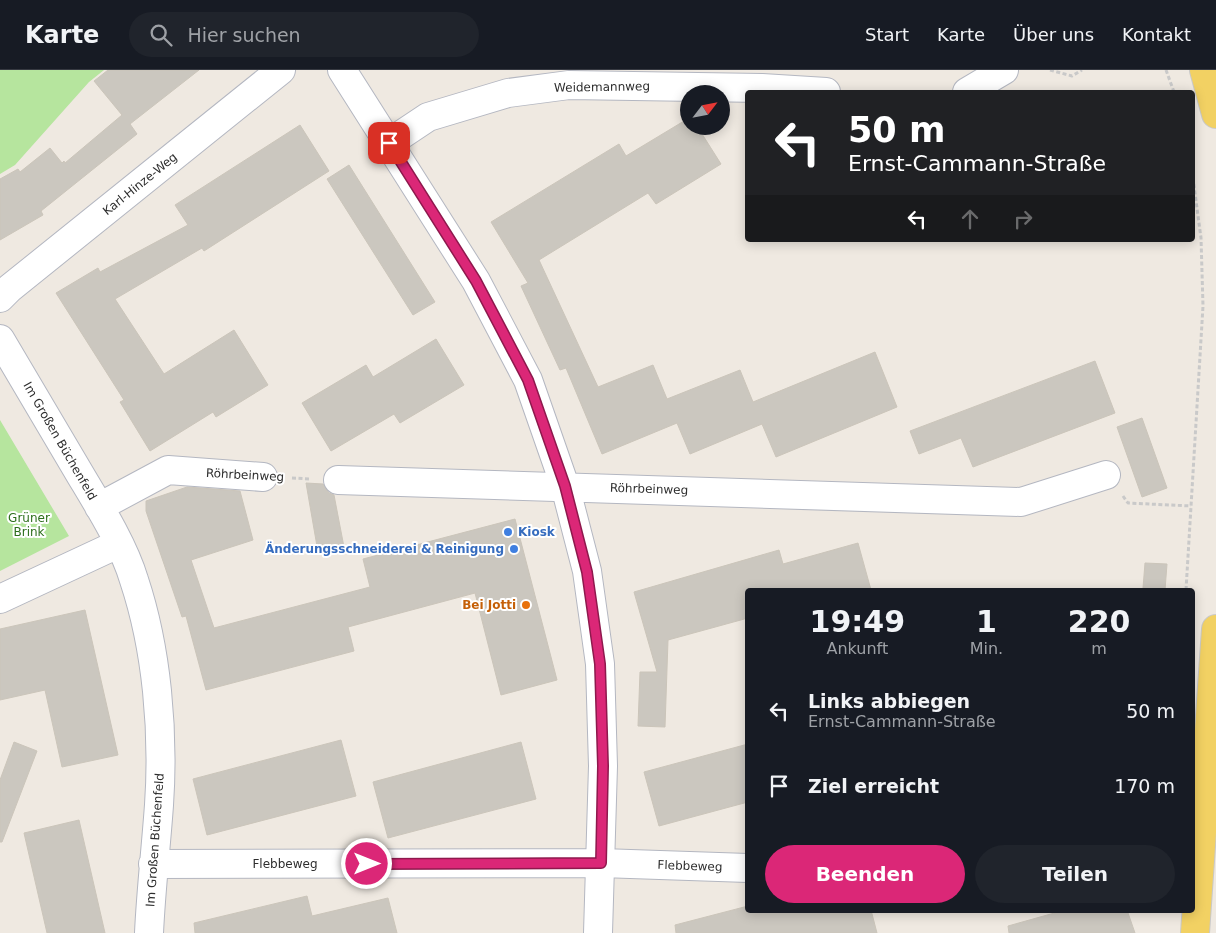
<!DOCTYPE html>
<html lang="de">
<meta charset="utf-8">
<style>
:root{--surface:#171b24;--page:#20242c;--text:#f1f3f6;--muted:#9ea1a6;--line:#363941;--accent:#db2777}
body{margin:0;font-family:"DejaVu Sans",sans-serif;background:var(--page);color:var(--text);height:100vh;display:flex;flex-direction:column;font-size:19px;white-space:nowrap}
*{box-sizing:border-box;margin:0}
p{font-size:16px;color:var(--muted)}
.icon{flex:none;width:28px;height:28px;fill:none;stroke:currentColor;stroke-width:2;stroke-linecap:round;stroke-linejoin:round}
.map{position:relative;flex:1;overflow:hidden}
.drawer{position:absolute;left:745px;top:518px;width:450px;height:325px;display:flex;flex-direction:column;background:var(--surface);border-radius:5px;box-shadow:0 2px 12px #0003}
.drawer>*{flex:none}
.hud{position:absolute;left:745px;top:20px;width:450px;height:152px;border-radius:5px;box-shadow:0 2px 12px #0003;background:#202124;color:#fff;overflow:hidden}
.needle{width:32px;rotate:58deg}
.buttons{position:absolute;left:680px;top:15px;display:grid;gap:10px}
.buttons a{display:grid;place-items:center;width:50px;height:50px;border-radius:50%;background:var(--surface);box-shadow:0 2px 12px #0003;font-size:25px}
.pin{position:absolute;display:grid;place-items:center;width:42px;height:42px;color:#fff;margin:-21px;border-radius:10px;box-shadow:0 2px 8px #0006}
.me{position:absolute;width:55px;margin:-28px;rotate:90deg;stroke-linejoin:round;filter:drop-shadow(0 0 4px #0008)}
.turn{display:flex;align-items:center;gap:18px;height:105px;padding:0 20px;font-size:22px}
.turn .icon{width:65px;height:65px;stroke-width:2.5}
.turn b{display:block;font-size:35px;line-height:42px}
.lanes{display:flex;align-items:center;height:48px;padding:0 20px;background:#0003;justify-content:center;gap:25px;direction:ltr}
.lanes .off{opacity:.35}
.eta{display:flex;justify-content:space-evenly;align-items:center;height:85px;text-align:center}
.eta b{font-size:30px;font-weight:700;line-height:35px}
.cta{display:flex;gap:10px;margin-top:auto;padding:10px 20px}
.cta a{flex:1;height:58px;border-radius:30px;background:var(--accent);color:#fff;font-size:20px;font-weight:700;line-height:58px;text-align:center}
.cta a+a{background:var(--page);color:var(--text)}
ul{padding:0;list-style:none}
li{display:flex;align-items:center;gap:15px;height:75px;padding:0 20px}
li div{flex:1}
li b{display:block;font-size:19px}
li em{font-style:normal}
header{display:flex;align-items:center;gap:30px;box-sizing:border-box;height:70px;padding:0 25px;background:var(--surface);border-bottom:1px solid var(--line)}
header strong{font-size:24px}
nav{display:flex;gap:28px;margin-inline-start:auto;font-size:18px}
.search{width:350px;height:45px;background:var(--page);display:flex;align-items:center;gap:12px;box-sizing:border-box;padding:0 18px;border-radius:28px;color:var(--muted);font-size:19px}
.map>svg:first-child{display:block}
.green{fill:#b6e59e}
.building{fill:#cbc7bf;stroke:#cbc5ba}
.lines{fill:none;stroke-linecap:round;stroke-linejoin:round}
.minor-casing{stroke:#b4b7c1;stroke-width:30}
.major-casing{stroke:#c9c9c9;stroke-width:30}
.path{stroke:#c9c9c9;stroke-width:3;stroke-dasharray:4 2.5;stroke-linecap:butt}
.minor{stroke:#fff;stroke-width:28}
.major{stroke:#f2d163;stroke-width:28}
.route-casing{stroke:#8e194d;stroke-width:12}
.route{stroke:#db2777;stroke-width:9}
.shop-dot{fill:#3f7fe0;stroke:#fff;stroke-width:2}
.food-dot{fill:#e8710a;stroke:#fff;stroke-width:2}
.labels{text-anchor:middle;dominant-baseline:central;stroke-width:4;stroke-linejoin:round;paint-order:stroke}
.street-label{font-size:12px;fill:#2e2e2e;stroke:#fff}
.park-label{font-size:12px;fill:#2c6e1b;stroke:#fff}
.shop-label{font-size:12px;font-weight:bold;fill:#366cbe;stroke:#fff;text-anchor:start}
.food-label{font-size:12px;font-weight:bold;fill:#c56008;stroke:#fff;text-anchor:end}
</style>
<header>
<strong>Karte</strong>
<div class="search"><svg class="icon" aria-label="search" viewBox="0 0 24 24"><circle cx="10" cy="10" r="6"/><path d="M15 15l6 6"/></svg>Hier suchen</div>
<nav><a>Start</a><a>Karte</a><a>Über uns</a><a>Kontakt</a></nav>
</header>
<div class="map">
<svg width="1216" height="863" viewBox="0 0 1216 863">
<rect width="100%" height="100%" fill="#efe9e1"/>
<path class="green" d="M0,0H104L89,12L15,95L0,104Z
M0,350L69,466L0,501Z"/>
<path class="building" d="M108,0H199L130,54L137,64L41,141L43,145L0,170V109L18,99L20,102L50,78L62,93L64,91L65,93L122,45L94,11Z
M689,48V56H697L721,94L656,134L648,123L539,190L598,317L653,295L667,329L740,300L753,332L875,282L897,337L776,387L762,354L690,384L677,353L602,384L566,298L560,300L521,216L528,213L491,152L619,74L626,86Z
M300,55L329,101L204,181L202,178L115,229L164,304L234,260L268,315L216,347L213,342L150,381L120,332L124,330L56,223L98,198L100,202L188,155L175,135Z
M349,95L435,232L413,245L327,109Z
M436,269L464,315L400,353L394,344L331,381L302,333L366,295L373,307Z
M1095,291L1115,343L973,397L961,368L919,384L910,361Z
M1142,348L1167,418L1142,427L1117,357Z
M306,413L323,414L329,423L334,425L344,477L318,482Z
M187,417L240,421L253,470L191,490L214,558L370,517L363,489L515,449L557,610L501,625L475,523L348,557L354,581L206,620L186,546L182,547L146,441V431Z
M858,473L871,520H748V548L668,570L665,657L638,656L640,602H657L634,522L779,480L783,494Z
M1145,493L1167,494L1165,520L1143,518Z
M85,540L118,685L62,697L45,620L0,630V559Z
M341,670L356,726L207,765L193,709Z
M14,672L37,681L2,772H0V710Z
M521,672L536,729L388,768L373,712Z
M748,674V732L659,756L644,702Z
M79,750L105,863H47L24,763Z
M307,826L312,846L388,828L397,863H195L194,853Z
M748,836V840H871L877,863H676L675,855Z
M1065,840H1127L1135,863H1009L1008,856Z"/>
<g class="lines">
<g class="minor-casing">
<path id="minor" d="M342,0L476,211L528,310L565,416L587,501L600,594L603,696L598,863
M967,22L1004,0
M389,73L428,47L508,23L569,15L762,18L826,22
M0,228L10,218L281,0
M0,269C27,314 54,360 81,406C99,436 124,476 134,510C157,579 164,662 159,735C156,777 151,820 149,863
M338,410L1021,432L1106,405
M99,437L168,400L263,407
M0,529L118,474
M153,794L601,793L748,798"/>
</g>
<g class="major-casing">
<path id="major" d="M1204,0L1216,44
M1195,863L1216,559"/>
</g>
<path class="path" d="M1050,0L1072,6L1082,0
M1166,0L1174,22
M292,408L310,409
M1123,426L1128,433L1191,436
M1186,520L1203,236L1201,168L1192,101"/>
<use href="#minor" class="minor"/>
<use href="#major" class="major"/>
</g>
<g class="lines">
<g class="route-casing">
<path id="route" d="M367,794L601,793L603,696L600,594L587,502L565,416L528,310L476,211L389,73"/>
</g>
<use href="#route" class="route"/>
</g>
<g class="shop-dot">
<circle cx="508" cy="462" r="5"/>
<circle cx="514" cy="479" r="5"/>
</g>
<circle class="food-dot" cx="526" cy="535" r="5"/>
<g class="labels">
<g class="street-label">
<text transform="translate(602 17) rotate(-1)">Weidemannweg</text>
<text transform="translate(140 114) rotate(-39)">Karl-Hinze-Weg</text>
<text transform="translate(60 371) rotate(60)">Im Großen Büchenfeld</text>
<text transform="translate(245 405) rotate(3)">Röhrbeinweg</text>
<text transform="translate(649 419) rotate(2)">Röhrbeinweg</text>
<text transform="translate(155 770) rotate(-86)">Im Großen Büchenfeld</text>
<text x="285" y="794">Flebbeweg</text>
<text transform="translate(690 796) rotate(2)">Flebbeweg</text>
</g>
<g class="park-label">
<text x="29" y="448">Grüner<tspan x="29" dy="14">Brink</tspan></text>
</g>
<g class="shop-label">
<text x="518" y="462">Kiosk</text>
<text x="504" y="479" text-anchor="end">Änderungsschneiderei &amp; Reinigung</text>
</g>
<g class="food-label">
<text x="516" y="535">Bei Jotti</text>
</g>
</g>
</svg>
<div class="buttons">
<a><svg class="needle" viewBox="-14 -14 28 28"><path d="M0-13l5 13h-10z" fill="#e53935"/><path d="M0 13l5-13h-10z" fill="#9ea1a6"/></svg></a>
</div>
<div class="pin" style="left:389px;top:73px;background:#d93025"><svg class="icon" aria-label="arrive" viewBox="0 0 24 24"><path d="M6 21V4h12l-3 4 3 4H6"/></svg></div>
<svg class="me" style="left:367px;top:794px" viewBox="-20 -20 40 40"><circle r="17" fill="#db2777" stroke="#fff" stroke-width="3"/><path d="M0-11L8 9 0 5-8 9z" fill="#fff"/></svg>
<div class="hud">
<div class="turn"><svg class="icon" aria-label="left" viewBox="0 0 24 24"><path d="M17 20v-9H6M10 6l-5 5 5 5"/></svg><div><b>50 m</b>Ernst-Cammann-Straße</div></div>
<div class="lanes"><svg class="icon" aria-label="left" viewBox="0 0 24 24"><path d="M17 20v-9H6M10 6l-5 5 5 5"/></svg><svg class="icon off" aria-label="ahead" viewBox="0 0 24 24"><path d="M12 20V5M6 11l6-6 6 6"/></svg><svg class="icon off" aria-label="right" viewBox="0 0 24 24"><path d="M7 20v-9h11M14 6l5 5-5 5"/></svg></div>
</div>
<section class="drawer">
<div class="eta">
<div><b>19:49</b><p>Ankunft</p></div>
<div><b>1</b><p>Min.</p></div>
<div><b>220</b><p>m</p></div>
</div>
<ul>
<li><svg class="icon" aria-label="left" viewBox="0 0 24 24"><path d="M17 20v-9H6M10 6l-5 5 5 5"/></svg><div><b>Links abbiegen</b><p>Ernst-Cammann-Straße</p></div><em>50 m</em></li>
<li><svg class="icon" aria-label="arrive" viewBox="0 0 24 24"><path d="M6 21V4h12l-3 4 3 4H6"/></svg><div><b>Ziel erreicht</b></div><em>170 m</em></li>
</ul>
<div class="cta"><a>Beenden</a><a>Teilen</a></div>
</section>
</div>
